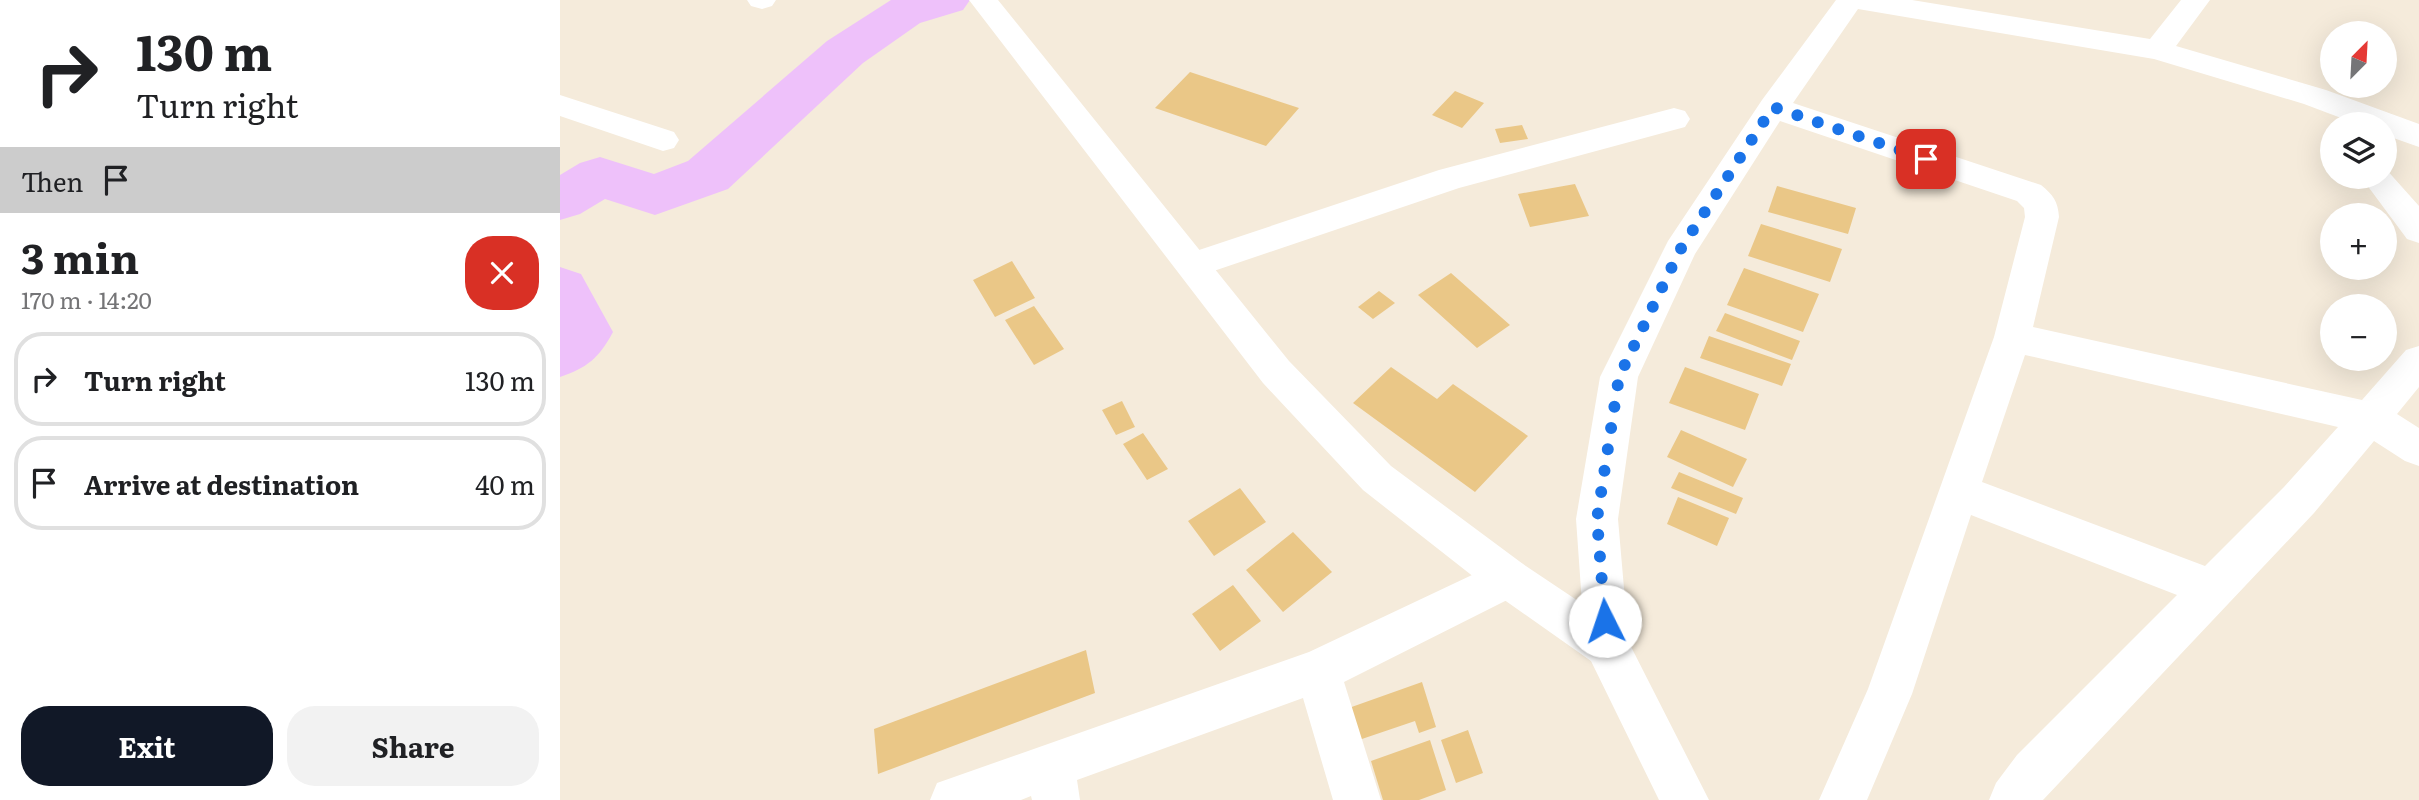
<!DOCTYPE html>
<meta charset="utf-8">
<style>
:root{--surface:#fff;--page:#f2f2f2;--text:#202124;--muted:#757577;--line:#e0e0e0;--accent:#111827}
body{margin:0;font-family:Literata,serif;background:var(--page);color:var(--text);height:100vh;display:flex;flex-direction:column;font-size:26px;white-space:nowrap}
*{box-sizing:border-box;margin:0}
p{font-size:23px;color:var(--muted)}
.icon{flex:none;width:38px;height:38px;fill:none;stroke:currentColor;stroke-width:2;stroke-linecap:round;stroke-linejoin:round}
.map{position:relative;flex:1;overflow:hidden}
.drawer{display:flex;flex-direction:column;background:var(--surface);width:560px}
.drawer>*{flex:none}
.banner{background:#fff;color:var(--text);overflow:hidden}
.needle{width:46px;rotate:24deg}
.controls{position:absolute;left:1760px;top:21px;display:grid;gap:14px}
.controls a{display:grid;place-items:center;width:77px;height:77px;border-radius:50%;background:var(--surface);box-shadow:0 7px 28px #0002;font-size:35px}
.pin{position:absolute;display:grid;place-items:center;width:60px;height:60px;color:#fff;margin:-30px;border-radius:14px;box-shadow:0 4px 10px #0006}
.me{position:absolute;width:77px;margin:-38px;rotate:356deg;stroke-linejoin:round;filter:drop-shadow(0 0 5px #0008)}
.turn{display:flex;align-items:center;gap:24px;height:147px;padding:0 21px;font-size:32px}
.turn .icon{width:91px;height:91px;stroke-width:2.5}
.turn b{display:block;font-size:49px;line-height:60px}
.then{display:flex;align-items:center;height:66px;padding:0 21px;background:#0003;gap:14px;font-size:26px}
.round{display:grid;place-items:center;flex:none;width:74px;height:74px;border-radius:28px;background:var(--page)}
.overview{display:flex;align-items:center;justify-content:space-between;height:119px;padding:0 21px}
h1{font-size:42px;font-weight:700;line-height:52px}
.button{display:flex;gap:14px;margin-top:auto;padding:14px 21px}
.button a{flex:1;height:80px;border-radius:28px;background:var(--accent);color:#fff;font-size:28px;font-weight:700;line-height:80px;text-align:center}
.button a+a{background:var(--page);color:var(--text)}
ul{padding:0;list-style:none}
li{display:flex;align-items:center;gap:21px;height:94px;margin:0 14px 10px;padding:0 7px;border:4px solid var(--line);border-radius:28px}
li div{flex:1}
li b{display:block;font-size:26px}
li em{font-style:normal}
main{display:flex;flex:1;min-height:0}
.map>svg:first-child{display:block}
.lines{fill:none;stroke-linecap:round;stroke-linejoin:round}
.river{fill:#eec1fa;fill-rule:evenodd}
.building{fill:#eac787}
.street{fill:#fff;fill-rule:evenodd}
.secondary{fill:#fff;fill-rule:evenodd}
.route{stroke:#1a73e8;stroke-width:12;stroke-dasharray:0 21.6}
</style>
<main>
<section class="drawer">
<div class="banner">
<div class="turn"><svg class="icon" aria-label="right" viewBox="0 0 24 24"><path d="M7 20v-9h11M14 6l5 5-5 5"/></svg><div><b>130 m</b>Turn right</div></div>
<div class="then">Then<svg class="icon" aria-label="arrive" viewBox="0 0 24 24"><path d="M6 21V4h12l-3 4 3 4H6"/></svg></div>
</div>
<div class="overview"><div><h1>3 min</h1><p>170 m · 14:20</p></div><a class="round" style="background:#d93025;color:#fff"><svg class="icon" aria-label="close" viewBox="0 0 24 24"><path d="M6 6l12 12M18 6L6 18"/></svg></a></div>
<ul>
<li><svg class="icon" aria-label="right" viewBox="0 0 24 24"><path d="M7 20v-9h11M14 6l5 5-5 5"/></svg><div><b>Turn right</b></div><em>130 m</em></li>
<li><svg class="icon" aria-label="arrive" viewBox="0 0 24 24"><path d="M6 21V4h12l-3 4 3 4H6"/></svg><div><b>Arrive at destination</b></div><em>40 m</em></li>
</ul>
<div class="button"><a>Exit</a><a>Share</a></div>
</section>
<div class="map">
<svg width="1859" height="800" viewBox="0 0 1859 800">
<rect width="100%" height="100%" fill="#f5ebdb"/>
<g class="lines">
<path class="river" d="M331,0H410L403,10L360,23L303,63L168,189L95,215L45,199L20,214L0,220V175L20,163L40,157L94,174L128,161L267,41Z
M0,267L21,274L53,332C39,358 27,368 0,377Z"/>
</g>
<path class="building" d="M630,72L739,108L706,146L595,108Z
M895,91L924,103L902,128L872,115Z
M962,125L968,139L940,143L935,129Z
M1015,184L1029,216L970,227L958,194Z
M1217,186L1296,208L1288,234L1208,212Z
M1201,224L1282,249L1270,282L1188,256Z
M452,261L475,298L435,317L413,280Z
M1184,268L1259,294L1243,332L1167,305Z
M891,273L950,325L917,348L858,295Z
M819,291L835,303L813,319L798,307Z
M474,306L504,349L474,365L445,320Z
M1165,313L1240,341L1232,360L1156,331Z
M1149,336L1231,364L1222,386L1140,358Z
M831,367L877,399L893,384L968,436L915,492L793,403Z
M1125,367L1199,394L1185,430L1109,403Z
M562,401L575,427L556,435L542,410Z
M1121,430L1187,459L1173,487L1107,457Z
M583,433L608,469L587,480L563,444Z
M1119,472L1183,498L1176,514L1111,488Z
M680,488L706,522L654,556L628,521Z
M1118,497L1169,518L1157,546L1107,524Z
M733,532L772,572L723,612L686,570Z
M673,585L701,621L660,651L632,614Z
M526,650L535,693L318,774L314,729Z
M862,682L876,727L859,733L855,721L796,741L786,709Z
M908,730L923,773L896,783L881,740Z
M870,740L886,790L859,800H823L811,761Z"/>
<g class="lines">
<path class="street" d="M187,0H216L212,6L202,9L191,6Z
M1276,0H1352L1590,39L1621,0H1650L1616,46L1766,90L1859,124V147L1825,135V124H1797L1744,104L1594,59L1298,9L1233,103L1481,185C1493,195 1498,201 1499,217L1473,327L1802,400L1846,350L1859,346V387L1837,414L1859,428V466L1845,461L1814,441L1754,513L1483,800H1429L1436,783L1457,755L1617,595L1411,515L1352,694L1307,800H1259L1308,689L1434,337L1465,217L1464,208L1457,201L1220,121L1135,254L1078,377L1058,519L1069,646L1063,661L1047,667L1031,661L1025,646L1016,519L1040,377L1108,241L1202,100ZM1465,355L1778,427L1724,487L1645,566L1422,482Z
M0,95L114,132L119,140L114,148L103,151L0,116Z
M1114,108L1125,111L1130,119L1125,127L899,188L633,278L621,274L615,265L621,256L879,170Z
M1825,168L1859,206V243L1847,239L1801,177H1825Z
M948,558L963,564L969,578L963,592L784,682L821,800H773L743,698L517,780L520,800H472L471,796L461,800H370L377,783L749,652Z"/>
<path class="secondary" d="M409,0H438L729,361L831,466L963,564L1063,631L1149,800H1099L1031,661L933,592L803,490L703,383Z"/>
</g>
<g class="lines">
<path class="route" d="M1045,621L1037,519L1059,377L1120,250L1213,107L1366,159"/>
</g>
</svg>
<div class="controls">
<a><svg class="needle" viewBox="-14 -14 28 28"><path d="M0-13l5 13h-10z" fill="#e53935"/><path d="M0 13l5-13h-10z" fill="#757577"/></svg></a>
<a><svg class="icon" aria-label="layers" viewBox="0 0 24 24"><path d="M12 4l9 5-9 5-9-5zM3 14l9 5 9-5"/></svg></a>
<a>+</a>
<a>−</a>
</div>
<div class="pin" style="left:1366px;top:159px;background:#d93025"><svg class="icon" aria-label="arrive" viewBox="0 0 24 24"><path d="M6 21V4h12l-3 4 3 4H6"/></svg></div>
<svg class="me" style="left:1045px;top:621px" viewBox="-20 -20 40 40"><circle r="19" fill="#fff"/><path d="M0-13L10 11 0 6-10 11z" fill="#1a73e8"/></svg>
</div>
</main>
